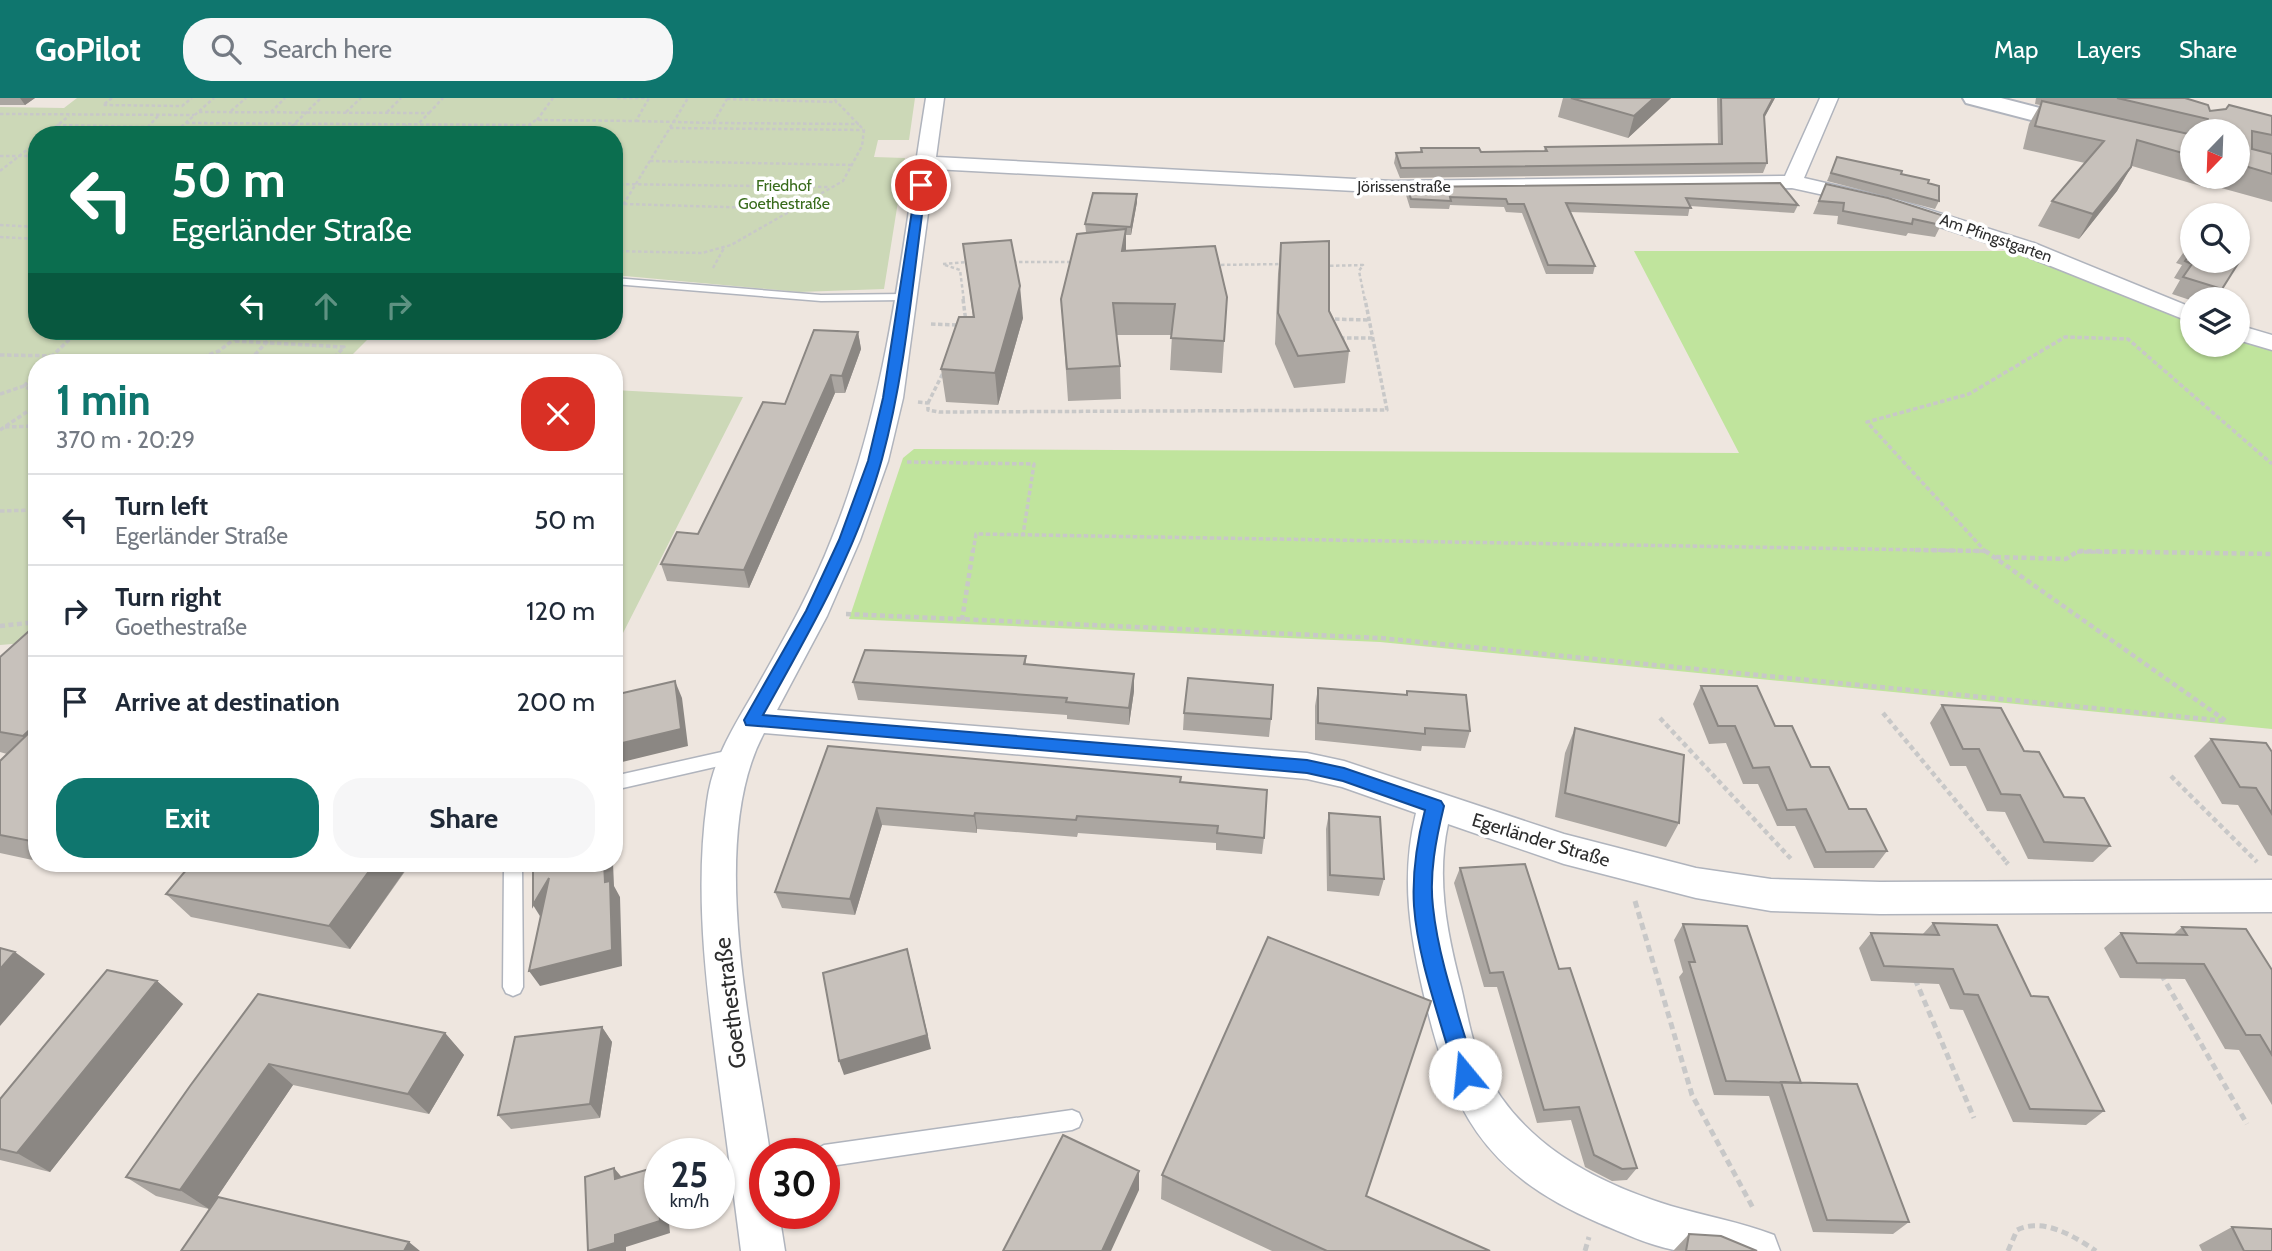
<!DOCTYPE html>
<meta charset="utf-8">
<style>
:root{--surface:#fff;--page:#f6f6f7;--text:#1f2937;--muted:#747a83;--line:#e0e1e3;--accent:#0f766e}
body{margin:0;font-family:Cabin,sans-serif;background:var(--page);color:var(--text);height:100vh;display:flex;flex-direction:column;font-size:26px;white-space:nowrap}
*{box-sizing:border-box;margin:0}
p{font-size:23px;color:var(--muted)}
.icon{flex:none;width:38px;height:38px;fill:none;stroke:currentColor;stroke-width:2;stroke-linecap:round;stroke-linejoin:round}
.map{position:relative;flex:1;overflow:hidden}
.side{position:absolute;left:28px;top:256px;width:595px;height:518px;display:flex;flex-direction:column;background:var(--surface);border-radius:28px;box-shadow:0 2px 5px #0004}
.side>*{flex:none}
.guide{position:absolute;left:28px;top:28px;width:595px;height:214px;border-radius:28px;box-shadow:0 2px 5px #0004;background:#0b6e4f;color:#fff;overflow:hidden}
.needle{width:46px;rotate:203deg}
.tools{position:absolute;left:2180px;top:21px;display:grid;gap:14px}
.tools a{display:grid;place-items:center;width:70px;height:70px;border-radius:50%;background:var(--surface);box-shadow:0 2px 5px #0004;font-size:35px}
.speed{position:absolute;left:644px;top:1040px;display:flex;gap:14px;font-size:35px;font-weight:700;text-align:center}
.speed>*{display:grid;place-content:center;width:91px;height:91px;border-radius:50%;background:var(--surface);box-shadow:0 2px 5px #0004;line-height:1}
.speed small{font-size:18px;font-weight:400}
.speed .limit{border:10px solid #d22;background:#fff;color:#111}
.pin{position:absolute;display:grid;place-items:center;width:60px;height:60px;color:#fff;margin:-30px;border:4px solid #fff;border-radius:50%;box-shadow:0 2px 7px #0007}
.me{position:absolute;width:77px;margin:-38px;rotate:343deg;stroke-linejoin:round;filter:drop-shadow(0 0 5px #0008)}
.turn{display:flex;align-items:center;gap:24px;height:147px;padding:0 28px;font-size:32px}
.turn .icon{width:91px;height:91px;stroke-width:2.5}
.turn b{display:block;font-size:49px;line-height:60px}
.lanes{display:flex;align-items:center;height:66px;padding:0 28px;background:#0003;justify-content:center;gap:35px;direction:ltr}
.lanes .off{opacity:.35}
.round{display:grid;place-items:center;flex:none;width:74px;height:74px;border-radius:28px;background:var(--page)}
.headline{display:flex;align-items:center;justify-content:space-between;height:119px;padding:0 28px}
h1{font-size:42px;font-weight:700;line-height:52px;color:var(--accent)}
.cta{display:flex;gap:14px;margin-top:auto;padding:14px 28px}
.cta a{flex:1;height:80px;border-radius:28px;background:var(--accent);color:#fff;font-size:28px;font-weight:700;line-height:80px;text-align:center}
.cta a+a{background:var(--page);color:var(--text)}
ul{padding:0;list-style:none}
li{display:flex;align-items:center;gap:21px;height:91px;padding:0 28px;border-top:2px solid var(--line)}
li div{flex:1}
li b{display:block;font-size:26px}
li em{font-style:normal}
header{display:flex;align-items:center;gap:42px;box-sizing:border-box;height:98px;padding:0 35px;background:var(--accent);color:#fff}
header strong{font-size:33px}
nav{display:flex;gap:38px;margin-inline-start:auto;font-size:24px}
.search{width:490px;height:63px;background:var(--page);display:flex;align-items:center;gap:18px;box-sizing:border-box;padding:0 24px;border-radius:28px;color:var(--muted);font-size:26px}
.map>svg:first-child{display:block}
.green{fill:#c0e49d}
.cemetery{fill:#ccd8b7}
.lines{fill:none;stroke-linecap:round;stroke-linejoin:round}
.service-casing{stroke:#b0b4bd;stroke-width:3}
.minor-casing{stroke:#b0b4bd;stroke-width:3}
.tertiary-casing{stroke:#b0b4bd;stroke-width:4}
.path-far3{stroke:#c8c8c8;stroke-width:2.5;stroke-dasharray:3.5 2.5;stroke-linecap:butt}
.path-far2{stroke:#c8c8c8;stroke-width:3.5;stroke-dasharray:4.5 2.5;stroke-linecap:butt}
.path-far1{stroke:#c8c8c8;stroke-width:4.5;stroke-dasharray:5 3.5;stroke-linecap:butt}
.path{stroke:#c8c8c8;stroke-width:5;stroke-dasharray:7 4.5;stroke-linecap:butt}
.service{fill:#fff;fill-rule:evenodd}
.minor{fill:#fff;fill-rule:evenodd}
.tertiary{fill:#fff;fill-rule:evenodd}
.wall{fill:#aba6a1;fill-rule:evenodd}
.shaded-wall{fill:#8b8783}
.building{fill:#c7c1bb;stroke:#8b8783;stroke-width:2}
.route{fill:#1a73e8;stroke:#114b97;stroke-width:2}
.labels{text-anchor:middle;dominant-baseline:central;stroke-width:7;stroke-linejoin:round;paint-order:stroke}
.far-park-label{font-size:16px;fill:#386b1b;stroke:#fff}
.far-street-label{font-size:16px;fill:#2d2d2d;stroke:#fff}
.street-label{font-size:19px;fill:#2d2d2d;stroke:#fff}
.near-street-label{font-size:23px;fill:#2d2d2d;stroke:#fff}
</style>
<header>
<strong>GoPilot</strong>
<div class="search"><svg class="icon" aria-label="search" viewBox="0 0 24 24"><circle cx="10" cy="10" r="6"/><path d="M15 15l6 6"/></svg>Search here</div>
<nav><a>Map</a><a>Layers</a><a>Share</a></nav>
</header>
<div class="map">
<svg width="2272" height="1153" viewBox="0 0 2272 1153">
<rect width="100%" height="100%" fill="#eee6df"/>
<path class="green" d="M1634,153H2021L2193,223V247H2238V239L2272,251V631L1380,544L849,521L903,360L914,351L1739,355Z"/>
<path class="cemetery" d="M77,0H915L909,42H878L874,59L905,60L884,191L799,194L614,177V37H37V233H376L345,264H37V544L0,547V9L64,10Z
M614,292L743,299L622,537L614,539Z"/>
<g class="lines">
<g class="service-casing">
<path id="service" d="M614,180L821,197L905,196L911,199L905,202L821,203L614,186Z
M735,651L741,653L743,658L741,663L614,692V678Z
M504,765H522L523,889L520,895L513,898L506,895L503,889Z
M1072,1012L1079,1015L1082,1022L1079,1029L1072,1032L824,1069V1055H815L817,1051L824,1047Z"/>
</g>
<g class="minor-casing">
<path id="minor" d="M926,0H944L936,59L1393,83L1785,78L1820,0H1838L1804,80L1895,101L2034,145L2193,210V225L2018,155L1883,110L1792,90L1393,95L934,71L903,300L888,363L860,442L827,518L777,612L1307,655L1344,663L1564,736L1696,770L1771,781L1880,784L2272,782V814L1880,816L1771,813L1696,800L1564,766L1448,726C1436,781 1447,835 1461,889C1467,914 1471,942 1482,966C1518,1044 1593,1084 1671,1108C1705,1118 1741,1124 1774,1137L1780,1153C1750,1153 1702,1153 1674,1152C1649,1147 1623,1135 1599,1125C1482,1075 1450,1011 1423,893C1409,831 1401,777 1416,715L1342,689L1307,681L764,635C706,743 753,938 770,1055H765V1115H779L785,1153H741C733,1089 724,1025 716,962C705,876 695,790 707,704C713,656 740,620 762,580C788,534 813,489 832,440C889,300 902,147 926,0Z
M2238,227L2272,237V252L2238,242Z"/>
</g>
<g class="tertiary-casing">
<path id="tertiary" d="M1963,0H2001L2093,24L2097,29L2093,34L2085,36L1966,5Z"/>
</g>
<path class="path-far3" d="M112,0L103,7L182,8L192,0
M617,0H648
M727,1L837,4
M231,13L246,0
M199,14L429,15L419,25
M271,14L285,0
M346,14L361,0
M387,14L401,0
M429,15L443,0
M0,16L194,17
M158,18L148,29L180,30
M537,22L553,0
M636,23L713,25L727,1
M186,25L529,27L536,22L636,23L649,0
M713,25L859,26
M57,27L148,29L145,37
M531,27L525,34L545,37
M670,30L863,32
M68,36H145
M45,37L69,18
M172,37L214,0
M283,37L321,0
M398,37L407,27
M0,58H37
M650,63L852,67
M0,73L37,44
M614,86L830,89
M624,106L792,111
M614,122L688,0
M0,127L37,129
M0,139L37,141
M614,153L702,155L731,147L843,83L862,48L864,32L833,0
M1013,164H1074
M943,166L969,164
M945,167L960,172L964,203
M1215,167L1284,166
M1324,168L1363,167L1359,173L1365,203
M713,170L724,150"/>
<path class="path-far2" d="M963,201L966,224
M1331,224V221L1369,222
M931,226L960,227
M277,233L250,262L299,264
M1340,240H1373
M235,243L344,249L333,261L323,264
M0,257L200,260L219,253L245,233
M46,264L78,233
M24,288L37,275
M0,296L24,288L37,295
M918,304L928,305V312L939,314L1387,312L1365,201
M928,305L944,273
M5,329L37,328
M0,332L37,307
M907,364L1034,366L1023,437
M0,413L37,412
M973,454L976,436L1984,453
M1986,454L1867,324L1969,296L2065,239L2128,241L2272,366
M2077,454H2116"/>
<path class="path-far1" d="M1915,452L1984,453
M1996,459L2066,461L2078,453L2272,456
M846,516L1380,540L2226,623L1984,452
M962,522L973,452
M0,528L37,524
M1883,615L2008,766
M1660,620L1793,763
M2171,678L2257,764"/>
<path class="path" d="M2006,764L2008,766
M1635,803L1692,997L1753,1110
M2161,876L2247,1026
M1915,881L1974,1020
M1585,1153L1589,1139
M2008,1153L2017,1132C2043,1119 2074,1138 2096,1153"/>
<use href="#service" class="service"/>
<use href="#minor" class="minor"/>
<use href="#tertiary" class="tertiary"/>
</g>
<path class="wall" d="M0,0H35L25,7H0Z
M1563,0H1671L1628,40L1558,19Z
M1717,0H1775L1764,19L1767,65L1763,75L1400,80L1394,65L1396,55L1420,54L1421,50L1481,54L1544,53L1545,49L1718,47Z
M2036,0H2185L2210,13L2272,18V104L2214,88L2211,91L2132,68L2117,93L2079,141L2038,128L2052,103L2085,65L2023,51L2029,26L2040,7L2035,6ZM2193,33H2238V79H2193Z
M1837,59L1901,76L1928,85L1939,103L1935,111L1827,83Z
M1780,85L1798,107L1794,115L1690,108L1688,118L1570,114L1595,168L1593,176H1546L1522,115L1506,114L1504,109L1450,107L1449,111L1410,110L1406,97L1407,89Z
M1826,86L1941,127L1935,139L1908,135L1906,138L1837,126L1838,118L1813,116Z
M1137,104L1131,137H1126V153L1227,199L1222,275L1170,272L1172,237H1116L1120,268L1121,301L1068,303L1061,201L1092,135L1086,134L1085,126Z
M2193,141L2222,191L2215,201H2193V203L2172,196L2180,182L2174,180L2182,167L2176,165Z
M1281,145L1329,213L1349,253L1345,285L1294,290L1275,246L1278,176Z
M963,146L1023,220L998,307L946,304L941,271L973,219Z
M858,234L861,251L845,295H835L749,490L667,483L661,466L698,436L785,306Z
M37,534V763L0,755V663L7,656L0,654V559Z
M1026,558V566L1134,576V593L1129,627L1067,621V617L858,602L853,584Z
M1701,588L1775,628L1887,753L1874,770H1814L1795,728H1777L1758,686H1743L1726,645L1709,646L1693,606Z
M1318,590L1406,597L1407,593L1470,633L1465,650L1422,648L1421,653L1315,642V608Z
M1942,607L2024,653L2064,699L2110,748L2093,764L2028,761L2005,714L1987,713L1966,668H1950L1930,625Z
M1184,615L1271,621L1269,639L1183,632Z
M1575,630L1679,725L1666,749L1555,719L1565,655Z
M2211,641L2272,654V758L2268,757L2238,707L2222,706L2194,658Z
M828,648L1180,684L1264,740L1262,756L1216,752V745L1078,735L1077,739L977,731V735L882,727L855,817L782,810L775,794Z
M1329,715L1384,781L1379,798L1327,793L1326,731Z
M47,765H66L63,768Z
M411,765L350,851L191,819L166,796Z
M1460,770L1559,871L1637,1070L1627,1082L1612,1083L1585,1069L1571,1022L1537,1025L1497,889H1484L1454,785Z
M1933,825L2031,898L2104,1013L2086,1027L2013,1024L1963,912L1950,911L1939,886L1871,883L1859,850L1871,835L1922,837Z
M1683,826L1801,985L1909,1124L1893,1136L1813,1134L1769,998L1714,997L1679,879L1683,874L1674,842Z
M2182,829L2272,872V1007L2239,952L2225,951L2185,881L2120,880L2104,850L2121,835L2173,837Z
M157,883L183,906L50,1074L0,1062V1001Z
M258,896L445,935L464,957L429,1016L293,987L209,1111L156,1098L126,1079Z
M602,929L612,944L600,1020L511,1031L498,1017Z
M1162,1077L1366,1098L1490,1153H1272L1161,1101Z
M2232,1129L2272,1153H2202L2199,1147Z
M1689,1136L1757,1153H1673Z"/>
<path class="shaded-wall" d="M20,0H35L25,7Z
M1654,0H1671L1628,40L1634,18Z
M1773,0H1775L1761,26L1764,17Z
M2131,69L2117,93L2079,141L2093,116Z
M1137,96V104L1131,137V129Z
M1126,131V162L1122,153Z
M1020,188L1023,220L998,307L995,275Z
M858,234L861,251L845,295L842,278Z
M831,277L835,295L749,490L744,472Z
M1134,576V593L1129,627V610Z
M675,583L682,600L688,648L614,666V647Z
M877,710L882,727L855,817L850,801Z
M975,715L977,731V735L974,718Z
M375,765H410L350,851L329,828Z
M604,765H613L614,788L620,799L622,868L540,888L529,873L605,784Z
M549,780L543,823L533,807Z
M15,854L45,876L0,928V871Z
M911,866L931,951L844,977L839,963Z
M157,883L183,906L50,1074L17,1055Z
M602,929L612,944L600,1020L590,1006Z
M445,935L464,957L429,1016L408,996Z
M269,966L293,987L209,1111L180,1092Z
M656,1069L660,1074V1115H668L670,1135L626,1149V1153H588L615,1137Z
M614,1070L625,1083L615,1081Z
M1139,1073V1092L1111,1153H1102Z
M409,1144L420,1153H404Z"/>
<path class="building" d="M1571,0H1654L1634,18Z
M1721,0H1773L1764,17L1767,65L1401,70L1396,55L1422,54L1421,50H1479L1481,54L1547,53L1545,49L1722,46Z
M2117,0H2185L2208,7L2210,13L2226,11L2229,7L2272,18V37L2252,33V51L2272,56V76L2238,66V33H2210L2208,21Z
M2042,3L2193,37V58L2137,42L2131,69L2093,116L2052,103L2104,43L2035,28Z
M1837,59L1902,73L1901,76L1929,82L1928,85L1939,88V103L1831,75Z
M1780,85L1798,107L1686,100L1691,110L1566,105L1595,168L1548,167L1524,106H1508L1506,101L1450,99L1451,103L1411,101L1407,89Z
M1826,86L1888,100L1941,117V127L1913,121L1912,126L1843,113L1844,105L1819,103Z
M1093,95L1137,96L1131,129L1085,126Z
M1126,131L1122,153L1215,148L1227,199L1224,243L1171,240L1175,206L1113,205L1120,268L1067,271L1061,201L1077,136Z
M2238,132L2243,133L2238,141Z
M2193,141V151L2187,149Z
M1011,142L1020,188L995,275L941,271L959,219H974L963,146Z
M1329,143V213L1349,253L1298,258L1278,215L1281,145Z
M2193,152V163H2234L2239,164L2222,191L2183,179L2192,166L2185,163Z
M814,232L858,234L842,278L831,277L744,472L661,466L677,434L698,436L763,304L785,306Z
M29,533L37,534V625L23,638L0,634V559Z
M865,552L1026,558L1024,566L1134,576L1129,610L1066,604L1067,600L853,584Z
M1188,580L1273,587L1271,621L1184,615Z
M675,583L681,631L614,647V597Z
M1701,588H1757L1775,628H1792L1811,669H1829L1849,711H1866L1887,753L1826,754L1806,711L1787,712L1769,669L1753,670L1735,628H1718Z
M1318,590L1407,597V593L1466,597L1470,633L1425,630V636L1318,625Z
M1942,607L2001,610L2024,653L2039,654L2064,699L2084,700L2110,748L2044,744L2020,697L2001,696L1979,651H1963Z
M37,627V743L36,744L0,737V663Z
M1575,630L1684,657L1679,725L1565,695Z
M2211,641L2266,645L2272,654V716L2256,690L2240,689Z
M828,648L1181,679L1180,684L1267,692L1264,740L1217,735L1218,728L1077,718L1076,722L975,715L974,718L877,710L850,801L775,794Z
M1329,715L1380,719L1384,781L1330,777Z
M192,765H375L329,828L166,796Z
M530,765H604L605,784L610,783L612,852L529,873L549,780L533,807V770L530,771Z
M1525,766L1559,871L1570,870L1637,1070L1622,1071L1594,1057L1579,1009L1544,1012L1503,874L1490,875L1460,770Z
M1933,825L1997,827L2031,898L2048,899L2104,1013L2030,1011L1978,897L1964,896L1953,871L1884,868L1871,835L1939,837Z
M1683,826L1747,828L1801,985L1726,983L1689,864H1695Z
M2182,829L2246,831L2272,872V957L2260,937H2246L2204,866L2137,865L2121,835L2187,837Z
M1268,839L1431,903L1366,1098L1490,1153H1327L1162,1077Z
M0,850L15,854L0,871Z
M907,851L927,937L839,963L823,875Z
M107,872L157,883L17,1055L0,1051V1001Z
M258,896L445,935L408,996L269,966L180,1092L126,1079L190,988Z
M602,929L590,1006L498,1017L515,939Z
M1781,984L1857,986L1909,1124L1827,1122Z
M1063,1037L1139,1073L1102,1153H1003Z
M656,1069L660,1123L615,1137V1145L588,1153L585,1079L614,1070L615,1081Z
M218,1099L409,1144L404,1153H181Z
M2232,1129L2272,1131V1153H2244Z
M1689,1136L1721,1138L1757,1153H1686Z"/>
<path class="route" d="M921,84L926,87C913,178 906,272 882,361C857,452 809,535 763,617L1307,662L1344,670L1441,703L1444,708C1436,741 1429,776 1433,809C1439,866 1461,922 1476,976L1473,983L1465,986L1458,983L1455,976C1441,922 1418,864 1414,808C1412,776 1417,743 1425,712L1343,683L1307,675L746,627L744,622L806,513L839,442L868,363L883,300L916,87Z"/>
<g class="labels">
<g class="far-park-label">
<text x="784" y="87">Friedhof<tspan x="784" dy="18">Goethestraße</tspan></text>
</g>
<g class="far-street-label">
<text x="1404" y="88">Jörissenstraße</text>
<text transform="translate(1996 140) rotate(19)">Am Pfingstgarten</text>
</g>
<g class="street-label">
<text transform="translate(1541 742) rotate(17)">Egerländer Straße</text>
</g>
<g class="near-street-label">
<text transform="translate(730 905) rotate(-97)">Goethestraße</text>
</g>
</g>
</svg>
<div class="tools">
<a><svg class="needle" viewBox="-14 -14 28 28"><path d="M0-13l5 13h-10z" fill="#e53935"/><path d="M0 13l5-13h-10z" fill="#747a83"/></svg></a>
<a><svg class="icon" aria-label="search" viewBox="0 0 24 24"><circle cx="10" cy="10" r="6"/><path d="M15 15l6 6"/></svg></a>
<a><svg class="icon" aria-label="layers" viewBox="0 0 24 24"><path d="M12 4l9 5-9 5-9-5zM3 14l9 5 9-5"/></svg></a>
</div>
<div class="speed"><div>25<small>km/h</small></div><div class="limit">30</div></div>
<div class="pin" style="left:921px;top:87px;background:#d93025"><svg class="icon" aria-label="arrive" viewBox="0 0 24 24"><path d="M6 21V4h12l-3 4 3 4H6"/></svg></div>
<svg class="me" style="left:1465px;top:976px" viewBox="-20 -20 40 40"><circle r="19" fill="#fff"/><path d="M0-13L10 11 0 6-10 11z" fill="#1a73e8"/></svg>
<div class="guide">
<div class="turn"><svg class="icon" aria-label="left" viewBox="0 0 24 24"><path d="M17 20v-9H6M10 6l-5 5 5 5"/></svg><div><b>50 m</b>Egerländer Straße</div></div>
<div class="lanes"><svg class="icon" aria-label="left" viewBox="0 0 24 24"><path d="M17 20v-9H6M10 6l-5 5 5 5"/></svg><svg class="icon off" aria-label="ahead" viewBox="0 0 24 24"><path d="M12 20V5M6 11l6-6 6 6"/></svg><svg class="icon off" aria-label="right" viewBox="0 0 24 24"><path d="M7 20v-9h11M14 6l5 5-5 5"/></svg></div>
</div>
<section class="side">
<div class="headline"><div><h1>1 min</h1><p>370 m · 20:29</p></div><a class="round" style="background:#d93025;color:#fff"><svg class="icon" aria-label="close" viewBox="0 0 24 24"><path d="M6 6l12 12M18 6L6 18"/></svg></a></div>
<ul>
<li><svg class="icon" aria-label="left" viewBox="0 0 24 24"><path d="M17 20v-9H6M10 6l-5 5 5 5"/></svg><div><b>Turn left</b><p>Egerländer Straße</p></div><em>50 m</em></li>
<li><svg class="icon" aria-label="right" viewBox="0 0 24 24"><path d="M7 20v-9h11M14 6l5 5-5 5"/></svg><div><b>Turn right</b><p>Goethestraße</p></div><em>120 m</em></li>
<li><svg class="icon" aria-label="arrive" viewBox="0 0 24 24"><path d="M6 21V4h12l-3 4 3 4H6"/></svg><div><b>Arrive at destination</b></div><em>200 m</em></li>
</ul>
<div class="cta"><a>Exit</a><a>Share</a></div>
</section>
</div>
